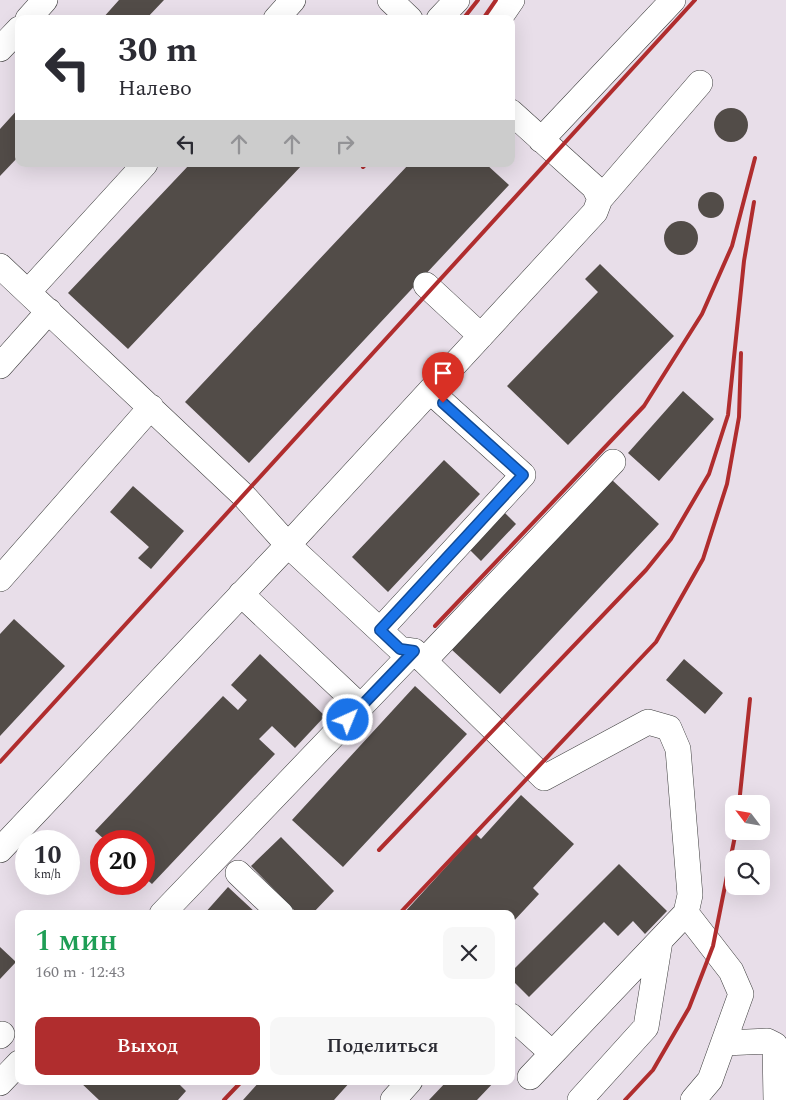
<!DOCTYPE html>
<html lang="ru">
<meta charset="utf-8">
<style>
:root{--surface:#fff;--page:#f7f7f7;--text:#2b2b33;--muted:#7c7c81;--accent:#b02d2e}
body{margin:0;font-family:Spectral,serif;background:var(--page);color:var(--text);height:100vh;display:flex;flex-direction:column;font-size:19px;white-space:nowrap}
*{box-sizing:border-box;margin:0}
p{font-size:16px;color:var(--muted)}
.icon{flex:none;width:28px;height:28px;fill:none;stroke:currentColor;stroke-width:2;stroke-linecap:round;stroke-linejoin:round}
.map{position:relative;flex:1;overflow:hidden}
.details{position:absolute;left:15px;top:910px;width:500px;height:175px;display:flex;flex-direction:column;background:var(--surface);border-radius:10px;box-shadow:0 5px 20px #0002}
.details>*{flex:none}
.guide{position:absolute;left:15px;top:15px;width:500px;height:152px;border-radius:10px;box-shadow:0 5px 20px #0002;background:#fff;color:var(--text);overflow:hidden}
.needle{width:32px;rotate:301deg}
.tools{position:absolute;left:725px;top:795px;display:grid;gap:10px}
.tools a{display:grid;place-items:center;width:45px;height:45px;border-radius:10px;background:var(--surface);box-shadow:0 5px 20px #0002;font-size:25px}
.speed{position:absolute;left:15px;top:830px;display:flex;gap:10px;font-size:25px;font-weight:700;text-align:center}
.speed>*{display:grid;place-content:center;width:65px;height:65px;border-radius:50%;background:var(--surface);box-shadow:0 5px 20px #0002;line-height:1}
.speed small{font-size:12px;font-weight:400}
.speed .limit{border:8px solid #d22;background:#fff;color:#111}
.pin{position:absolute;display:grid;place-items:center;width:42px;height:42px;color:#fff;margin:-51px -21px;border-radius:50% 50% 50% 0;rotate:-45deg;box-shadow:0 0 5px #0007}
.pin .icon{rotate:45deg}
.me{position:absolute;width:55px;margin:-28px;rotate:44deg;stroke-linejoin:round;filter:drop-shadow(0 0 4px #0008)}
.turn{display:flex;align-items:center;gap:18px;height:105px;padding:0 20px;font-size:22px}
.turn .icon{width:65px;height:65px;stroke-width:2.5}
.turn b{display:block;font-size:35px;line-height:42px}
.lanes{display:flex;align-items:center;height:48px;padding:0 20px;background:#0003;justify-content:center;gap:25px;direction:ltr}
.lanes .off{opacity:.35}
.round{display:grid;place-items:center;flex:none;width:52px;height:52px;border-radius:10px;background:var(--page)}
.headline{display:flex;align-items:center;justify-content:space-between;height:85px;padding:0 20px}
h1{font-size:30px;font-weight:600;line-height:38px;color:#1e9e55}
.primary-button{display:flex;gap:10px;margin-top:auto;padding:10px 20px}
.primary-button a{flex:1;height:58px;border-radius:10px;background:var(--accent);color:#fff;font-size:20px;font-weight:600;line-height:58px;text-align:center}
.primary-button a+a{background:var(--page);color:var(--text)}
.map>svg:first-child{display:block}
.industrial{fill:#e8dee9;fill-rule:evenodd}
.building{fill:#524c48}
.lines{fill:none;stroke-linecap:round;stroke-linejoin:round}
.minor-casing{stroke:#3d3d3d;stroke-width:26}
.minor{stroke:#fff;stroke-width:25}
.rail{stroke:#b02d2e;stroke-width:4}
.route-casing{stroke:#114b97;stroke-width:12}
.route{stroke:#1a73e8;stroke-width:9}
</style>
<div class="map">
<svg width="786" height="1100" viewBox="0 0 786 1100">
<rect width="100%" height="100%" fill="#fefae9"/>
<path class="industrial" d="M0,0H786V1100H0ZM19,19H511V164H19ZM734,804H761V831H734ZM26,841H69V884H26ZM101,841H144V884H101ZM734,859H761V886H734ZM19,914H511V1081H19Z"/>
<path class="building" d="M119,0H164L146,19H102Z
M714 125a17 17 0 1 1 34 0a17 17 0 1 1-34 0Z
M19,108V156L0,176V129Z
M190,164H303L128,349L68,293Z
M409,164H486L509,185L249,463L185,402Z
M698 205a13 13 0 1 1 26 0a13 13 0 1 1-26 0Z
M664 238a17 17 0 1 1 34 0a17 17 0 1 1-34 0Z
M600,264L674,336L568,445L507,386L598,292L585,279Z
M683,391L714,419L659,481L628,453Z
M444,460L480,494L388,592L352,557Z
M611,479L659,524L500,694L451,649Z
M133,486L184,531L151,569L138,558L149,547L110,512Z
M504,512L516,524L481,561L469,549Z
M14,619L65,666L0,736V634Z
M260,654L325,716L295,748L272,726L259,739L275,754L152,884L144,877V841H106L95,831L223,696L238,710L247,700L231,685Z
M684,659L723,693L705,714L666,680Z
M415,686L467,734L343,867L292,820Z
M521,795L574,844L533,888L539,894L511,924V914H403L476,834L481,839Z
M281,837L334,891L312,914H298L251,866Z
M619,864L667,911L645,934L633,921L618,936L604,922L529,997L511,979V972Z
M228,887L257,914H204Z
M0,947L16,962L0,979Z
M79,1081H176L186,1091L178,1100H99Z
M260,1081H351L334,1100H243Z
M447,1081H495L477,1100H429Z"/>
<g class="lines">
<g class="minor-casing">
<path id="minor" d="M390,0L410,19
M28,19L45,0
M276,19L293,0
M439,19L457,0
M499,19L512,0
M0,49L19,29
M511,112L594,187L600,199
M541,140L673,0
M0,266L243,495L288,545L400,649L414,651L544,778L648,722L669,728L678,749L690,895L686,913L530,1077
M426,285L481,336
M28,292L145,164
M0,366L49,311
M0,579L151,407
M241,594L361,707
M380,630L523,475L430,391
M424,661L613,462
M0,850L288,545L595,212L600,199L700,83
M238,873L281,914
M686,913L731,971L741,994L710,1080L693,1100
M162,914L414,651
M511,1016L552,1053
M0,1036L2,1034
M724,1043L767,1041L775,1045L776,1100
M0,1083L19,1063
M393,1100L410,1081
M580,1100L646,1027L660,941"/>
</g>
<use href="#minor" class="minor"/>
<path class="rail" d="M463,19L478,0
M483,19L496,0
M363,167L366,164
M435,626L644,406L702,314L732,246L755,158
M0,762L695,0
M739,804L750,699
M379,850L646,570L671,539L709,474L728,415L744,261L754,202
M399,914L656,642L703,559L727,484L739,417L741,353
M224,1100L242,1081
M625,1100L653,1070L689,1008L713,946L736,831"/>
</g>
<g class="lines">
<g class="route-casing">
<path id="route" d="M348,720L414,651L400,649L380,630L523,475L443,403"/>
</g>
<use href="#route" class="route"/>
</g>
</svg>
<div class="tools">
<a><svg class="needle" viewBox="-14 -14 28 28"><path d="M0-13l5 13h-10z" fill="#e53935"/><path d="M0 13l5-13h-10z" fill="#7c7c81"/></svg></a>
<a><svg class="icon" aria-label="search" viewBox="0 0 24 24"><circle cx="10" cy="10" r="6"/><path d="M15 15l6 6"/></svg></a>
</div>
<div class="speed"><div>10<small>km/h</small></div><div class="limit">20</div></div>
<div class="pin" style="left:443px;top:403px;background:#d93025"><svg class="icon" aria-label="arrive" viewBox="0 0 24 24"><path d="M6 21V4h12l-3 4 3 4H6"/></svg></div>
<svg class="me" style="left:348px;top:720px" viewBox="-20 -20 40 40"><circle r="17" fill="#1a73e8" stroke="#fff" stroke-width="3"/><path d="M0-11L8 9 0 5-8 9z" fill="#fff"/></svg>
<div class="guide">
<div class="turn"><svg class="icon" aria-label="left" viewBox="0 0 24 24"><path d="M17 20v-9H6M10 6l-5 5 5 5"/></svg><div><b>30 m</b>Налево</div></div>
<div class="lanes"><svg class="icon" aria-label="left" viewBox="0 0 24 24"><path d="M17 20v-9H6M10 6l-5 5 5 5"/></svg><svg class="icon off" aria-label="ahead" viewBox="0 0 24 24"><path d="M12 20V5M6 11l6-6 6 6"/></svg><svg class="icon off" aria-label="ahead" viewBox="0 0 24 24"><path d="M12 20V5M6 11l6-6 6 6"/></svg><svg class="icon off" aria-label="right" viewBox="0 0 24 24"><path d="M7 20v-9h11M14 6l5 5-5 5"/></svg></div>
</div>
<section class="details">
<div class="headline"><div><h1>1 мин</h1><p>160 m · 12:43</p></div><a class="round"><svg class="icon" aria-label="close" viewBox="0 0 24 24"><path d="M6 6l12 12M18 6L6 18"/></svg></a></div>
<div class="primary-button"><a>Выход</a><a>Поделиться</a></div>
</section>
</div>
